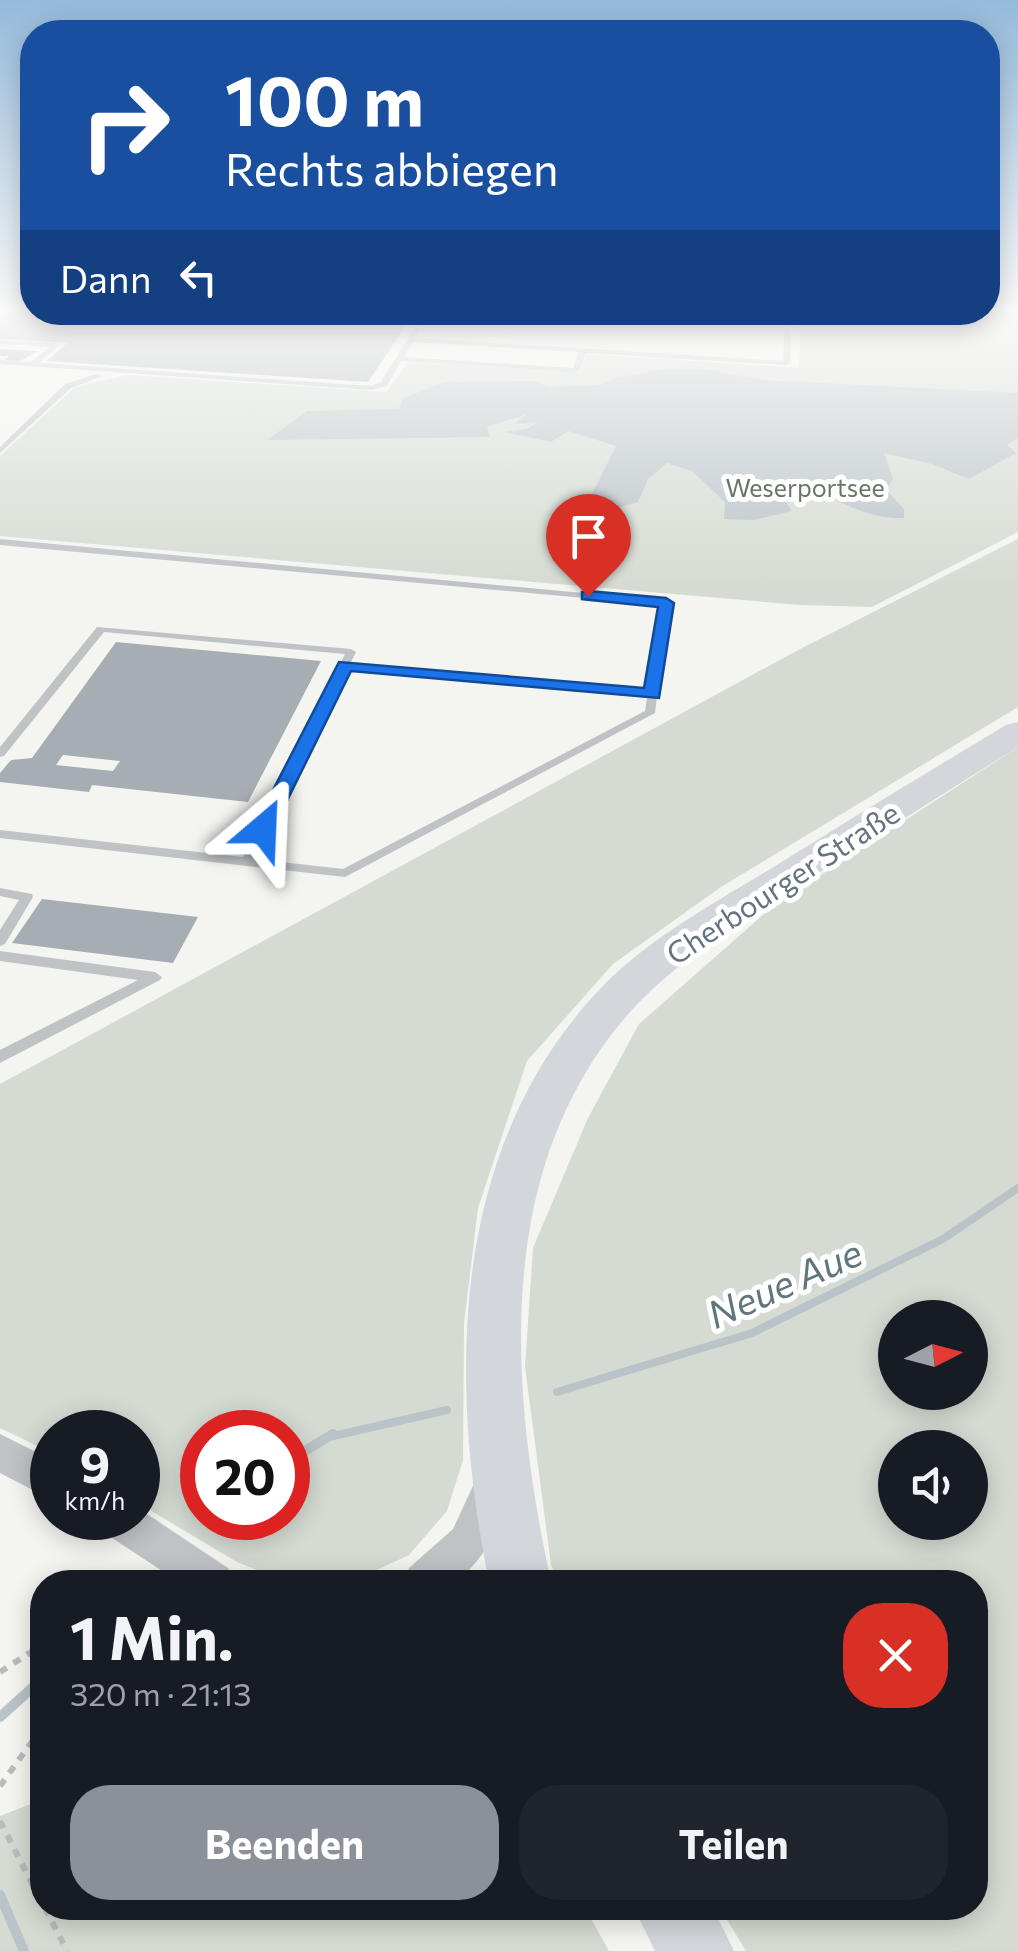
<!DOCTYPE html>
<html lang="de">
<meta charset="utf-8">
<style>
:root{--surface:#171b24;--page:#20242c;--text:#f1f3f6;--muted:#9ea1a6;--accent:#8c9099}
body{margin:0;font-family:Commissioner,sans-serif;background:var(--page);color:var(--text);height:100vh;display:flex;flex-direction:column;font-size:38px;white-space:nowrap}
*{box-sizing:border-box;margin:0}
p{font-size:32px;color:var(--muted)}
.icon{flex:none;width:55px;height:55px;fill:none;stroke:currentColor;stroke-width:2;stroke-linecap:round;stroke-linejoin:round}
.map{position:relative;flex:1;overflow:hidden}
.drawer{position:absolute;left:30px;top:1570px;width:958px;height:350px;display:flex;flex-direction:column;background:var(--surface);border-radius:40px;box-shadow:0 5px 25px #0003}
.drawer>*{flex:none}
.banner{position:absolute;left:20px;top:20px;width:980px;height:305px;border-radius:40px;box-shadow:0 5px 25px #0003;background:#1a4fa0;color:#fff;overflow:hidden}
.needle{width:65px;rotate:84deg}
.controls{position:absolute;left:878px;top:1300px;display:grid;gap:20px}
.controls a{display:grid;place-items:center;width:110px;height:110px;border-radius:50%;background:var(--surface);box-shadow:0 5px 25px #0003;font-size:50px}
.speed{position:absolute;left:30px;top:1410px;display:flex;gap:20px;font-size:50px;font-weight:700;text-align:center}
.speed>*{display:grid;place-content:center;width:130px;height:130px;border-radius:50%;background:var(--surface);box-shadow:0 5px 25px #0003;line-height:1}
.speed small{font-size:25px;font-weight:400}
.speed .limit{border:15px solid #d22;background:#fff;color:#111}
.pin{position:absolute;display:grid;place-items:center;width:85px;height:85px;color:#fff;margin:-102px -42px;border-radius:50% 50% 50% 0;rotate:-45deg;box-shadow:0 0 10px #0007}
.pin .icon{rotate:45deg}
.me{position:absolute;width:110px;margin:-55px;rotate:26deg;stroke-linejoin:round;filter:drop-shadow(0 0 8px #0008)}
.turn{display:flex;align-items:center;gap:35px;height:210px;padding:0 40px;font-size:45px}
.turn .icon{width:130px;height:130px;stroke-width:2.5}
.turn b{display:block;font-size:70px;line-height:85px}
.then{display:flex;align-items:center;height:95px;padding:0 40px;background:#0003;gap:20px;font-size:38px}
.round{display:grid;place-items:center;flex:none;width:105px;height:105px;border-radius:40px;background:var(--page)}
.headline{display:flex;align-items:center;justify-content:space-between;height:170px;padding:0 40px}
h1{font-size:60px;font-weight:700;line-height:75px}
.cta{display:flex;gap:20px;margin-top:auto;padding:20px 40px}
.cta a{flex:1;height:115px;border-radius:40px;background:var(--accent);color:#fff;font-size:40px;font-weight:700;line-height:115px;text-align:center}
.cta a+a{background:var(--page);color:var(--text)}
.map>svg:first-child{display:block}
.green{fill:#d5dbd2;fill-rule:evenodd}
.water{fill:#b9c3c8}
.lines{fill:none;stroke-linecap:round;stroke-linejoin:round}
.stream-far1{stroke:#b9c3c8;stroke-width:8}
.stream{stroke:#b9c3c8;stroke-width:10}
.building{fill:#a7aeb3;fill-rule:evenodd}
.path{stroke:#b9bbbd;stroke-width:6;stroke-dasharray:8 8;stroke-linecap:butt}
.lane{fill:#bfc3c6;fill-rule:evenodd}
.street{fill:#bfc3c6;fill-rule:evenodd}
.primary{fill:#d3d7db;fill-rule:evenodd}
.route{fill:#1a73e8;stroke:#114b97;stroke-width:2.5}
.labels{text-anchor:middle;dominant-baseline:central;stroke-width:10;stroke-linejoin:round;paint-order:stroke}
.far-park-label{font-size:25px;fill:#677764;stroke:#fff}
.street-label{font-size:30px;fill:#657380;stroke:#fff}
.near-water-label{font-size:38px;font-style:italic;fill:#61757d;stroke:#fff}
</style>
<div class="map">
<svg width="1018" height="1951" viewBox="0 0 1018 1951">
<rect width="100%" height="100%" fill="#f4f4f1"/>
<path class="green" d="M1018,312V532L872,607L801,605L0,536V456L75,387L128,375L387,392L408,362L580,372L587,354L799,368L801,313Z
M1018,539V707L721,887L613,964L527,1061L478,1208L464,1323L463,1460L447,1511L409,1555L353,1581L286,1582L237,1562L138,1503V1432H52V1453L0,1428V1084L800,649ZM288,1432V1518H202V1432Z
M1018,747V1951H746L720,1908H975V1582H559L551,1565L525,1367L533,1248L588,1118L639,1024L773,906ZM895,1318H970V1392H895ZM895,1448H970V1522H895Z
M42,1789V1908H585L609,1951H0V1816L36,1802Z"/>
<path class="water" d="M665,369L709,370L761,380L1018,393V438L1007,445L1016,453L969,479L932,464L884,453L893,479L886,490L904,509V518C860,520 830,493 790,480L779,491L792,511L753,520L724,519L725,502L692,471L667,463L648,479L638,502L620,507L591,496L616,446L568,431L551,442L505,432L527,429L538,422L515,424L527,414L487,427L490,437L267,440L307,411L399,409L402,399L444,382L534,381L548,387L600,385L616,378Z"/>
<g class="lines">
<path class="stream-far1" d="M557,1392L752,1333L943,1239L1018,1188
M329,1437L447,1410"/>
<path class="stream" d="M288,1461L333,1434
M0,1717L42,1679
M0,1895L24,1951"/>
</g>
<path class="building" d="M7,312H316L411,318L368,382L47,361L67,343L0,339V317Z
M0,349L38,351L20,361L5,360L9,356H0Z
M116,642L321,661L248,802L92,785L89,792L0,782V773L11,760L32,758ZM63,755L120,761L113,771L56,765Z
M42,899L198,917L173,963L12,943Z"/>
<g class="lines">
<path class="path" d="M0,1672L42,1645
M0,1786L42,1728
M0,1821L42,1903
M45,1908L67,1951"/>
<path class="lane" d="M0,312H5L0,315Z
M360,312H431L415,338L783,361L785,322L666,312H706L788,318L791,320L790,363L786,365L586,353L580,370L576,372L401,361L387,386L371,390L0,364V360L31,362L50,347L0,344V340L56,343L58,346L39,363L371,386L381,382L421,318ZM413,342L579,352L573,368L404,357Z
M96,374L103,376L71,388L0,453V447L65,384Z
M0,539L669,601L655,713L345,877L0,838V830L243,857L345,654L104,632L4,756L0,757V747L97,627L351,649L356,652L351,662L648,691L661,605L0,545ZM348,668L647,698L645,711L343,869L255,859Z
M0,888L32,894L33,897L5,944L0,946V930L19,900L0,896Z
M0,951L155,972L162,977L160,980L0,1063V1050L138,980L0,961Z"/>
<path class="street" d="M0,1434L52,1460V1500L0,1473Z
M492,1470L506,1475L511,1489C501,1525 486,1558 456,1582H403L409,1568L453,1529L478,1475Z
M138,1508L228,1568L234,1582H179L103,1532L98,1518H138Z"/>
<path class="primary" d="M1018,722V747C941,795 864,844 787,893C733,928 674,963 630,1012C491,1169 510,1391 551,1582H489C448,1380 449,1148 600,989C647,940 709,906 767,871C846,822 926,773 1006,725Z
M634,1908H713L734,1951H655Z"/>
</g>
<linearGradient id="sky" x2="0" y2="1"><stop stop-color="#95badb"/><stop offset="0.53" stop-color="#fafaf9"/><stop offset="1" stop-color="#fafaf9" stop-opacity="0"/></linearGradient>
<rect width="1018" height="585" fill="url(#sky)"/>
<path class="route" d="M588,591L666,598L674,603L659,698L351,671L273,829L270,833H256L253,829L339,662L644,688L658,607L582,599V592Z"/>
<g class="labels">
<g class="far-park-label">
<text x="805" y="487">Weserportsee</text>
</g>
<g class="street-label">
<text transform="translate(782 882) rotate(-33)">Cherbourger Straße</text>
</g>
<g class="near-water-label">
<text transform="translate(784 1282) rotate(-24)">Neue Aue</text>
</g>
</g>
</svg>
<div class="controls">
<a><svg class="needle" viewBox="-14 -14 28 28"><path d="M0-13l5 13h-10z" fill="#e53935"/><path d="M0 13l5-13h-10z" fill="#9ea1a6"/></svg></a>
<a><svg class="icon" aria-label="sound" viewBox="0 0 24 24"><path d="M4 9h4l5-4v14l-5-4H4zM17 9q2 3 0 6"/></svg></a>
</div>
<div class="speed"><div>9<small>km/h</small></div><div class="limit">20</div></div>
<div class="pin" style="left:588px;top:596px;background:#d93025"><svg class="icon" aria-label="arrive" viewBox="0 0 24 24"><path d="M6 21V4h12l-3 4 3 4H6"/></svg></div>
<svg class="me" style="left:263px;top:829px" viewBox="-20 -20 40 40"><path d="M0-17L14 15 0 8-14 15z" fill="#1a73e8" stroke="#fff" stroke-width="4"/></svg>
<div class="banner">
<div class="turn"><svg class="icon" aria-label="right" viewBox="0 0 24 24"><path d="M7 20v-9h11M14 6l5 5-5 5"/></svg><div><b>100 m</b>Rechts abbiegen</div></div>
<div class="then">Dann<svg class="icon" aria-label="left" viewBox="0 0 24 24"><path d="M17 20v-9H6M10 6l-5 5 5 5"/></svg></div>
</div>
<section class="drawer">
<div class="headline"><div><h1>1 Min.</h1><p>320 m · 21:13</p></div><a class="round" style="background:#d93025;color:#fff"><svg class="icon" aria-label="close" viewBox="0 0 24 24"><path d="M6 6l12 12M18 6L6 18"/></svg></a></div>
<div class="cta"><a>Beenden</a><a>Teilen</a></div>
</section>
</div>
